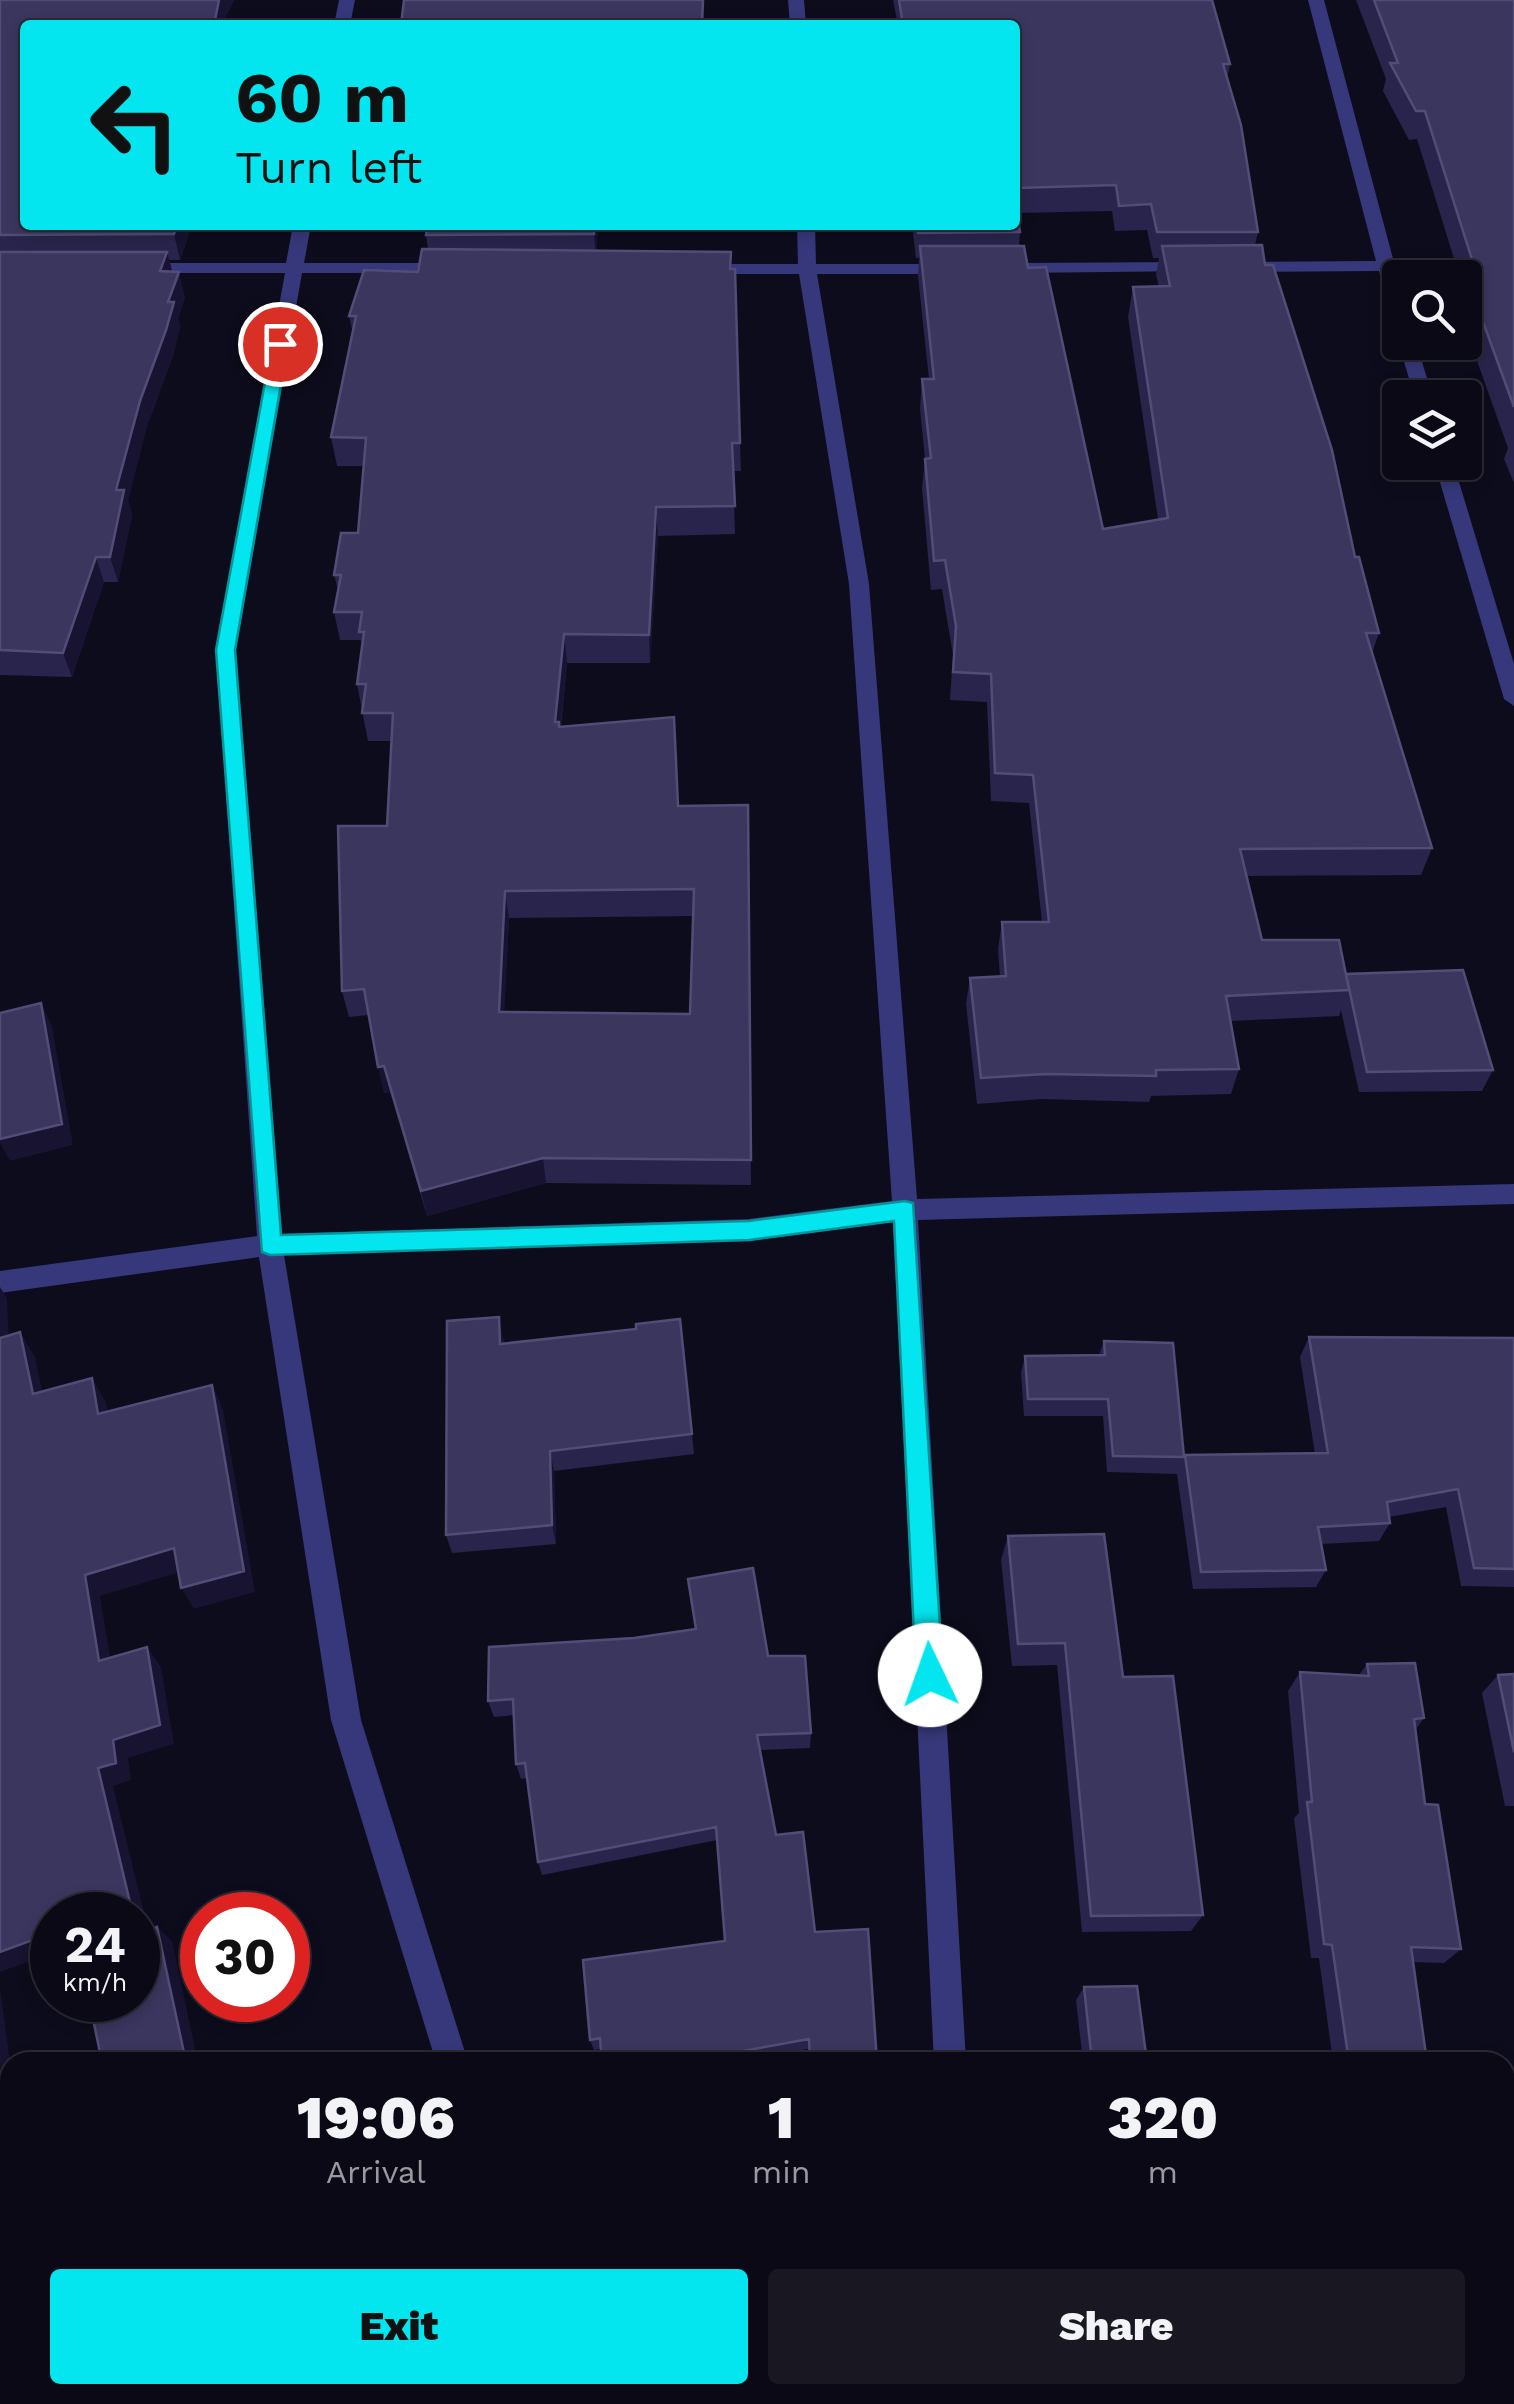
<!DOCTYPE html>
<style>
:root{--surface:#0a0915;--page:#181722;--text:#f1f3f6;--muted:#999aa0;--line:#2a2a34;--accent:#03e6ef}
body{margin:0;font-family:"Work Sans",sans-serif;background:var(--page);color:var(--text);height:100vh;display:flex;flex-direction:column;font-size:38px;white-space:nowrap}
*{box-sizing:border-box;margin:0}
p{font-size:32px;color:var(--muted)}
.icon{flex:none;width:55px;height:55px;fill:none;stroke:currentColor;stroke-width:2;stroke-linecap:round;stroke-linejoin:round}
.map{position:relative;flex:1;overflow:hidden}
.details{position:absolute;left:0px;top:2052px;width:1515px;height:352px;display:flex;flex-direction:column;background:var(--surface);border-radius:30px 30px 0 0;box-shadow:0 5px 15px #0003,0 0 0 2px var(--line)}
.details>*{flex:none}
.banner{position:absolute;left:20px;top:20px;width:1000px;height:210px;border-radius:10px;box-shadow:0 5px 15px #0003,0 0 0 2px var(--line);background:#03e6ef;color:#111;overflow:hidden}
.tools{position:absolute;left:1382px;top:260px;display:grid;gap:20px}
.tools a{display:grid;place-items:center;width:100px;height:100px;border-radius:10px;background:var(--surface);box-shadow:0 5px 15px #0003,0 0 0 2px var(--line);font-size:50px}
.speed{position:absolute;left:30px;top:1892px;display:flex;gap:20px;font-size:50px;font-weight:700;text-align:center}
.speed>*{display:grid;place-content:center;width:130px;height:130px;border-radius:50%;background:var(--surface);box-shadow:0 5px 15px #0003,0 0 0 2px var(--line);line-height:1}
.speed small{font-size:25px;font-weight:400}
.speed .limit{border:15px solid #d22;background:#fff;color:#111}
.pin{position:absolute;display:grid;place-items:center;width:85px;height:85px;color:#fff;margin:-42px;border:5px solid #fff;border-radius:50%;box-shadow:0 2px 10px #0007}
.me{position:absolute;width:110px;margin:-55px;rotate:357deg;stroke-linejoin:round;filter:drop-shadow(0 0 8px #0008)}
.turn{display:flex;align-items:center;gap:35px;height:210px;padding:0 50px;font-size:45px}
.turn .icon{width:130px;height:130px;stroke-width:2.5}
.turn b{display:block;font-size:70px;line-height:85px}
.eta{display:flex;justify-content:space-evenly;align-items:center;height:170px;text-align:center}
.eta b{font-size:60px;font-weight:800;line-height:70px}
.primary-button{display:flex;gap:20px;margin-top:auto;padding:20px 50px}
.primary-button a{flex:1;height:115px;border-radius:10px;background:var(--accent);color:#111;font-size:40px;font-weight:800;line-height:115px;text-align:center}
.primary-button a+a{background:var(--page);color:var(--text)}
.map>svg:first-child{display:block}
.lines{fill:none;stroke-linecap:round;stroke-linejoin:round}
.minor{fill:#37387b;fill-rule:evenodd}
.wall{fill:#29244b;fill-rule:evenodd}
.shaded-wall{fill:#171330}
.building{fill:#3b365e;stroke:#514d77;stroke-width:2.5;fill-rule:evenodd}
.route{fill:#03e6ef;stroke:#02969b;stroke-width:2.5}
</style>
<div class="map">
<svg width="1514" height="2404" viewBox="0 0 1514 2404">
<rect width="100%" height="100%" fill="#0d0c1c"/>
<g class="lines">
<path class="minor" d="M339,0H355L350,25H334Z
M788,0H804L806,25H790Z
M1308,0H1324L1400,285V324L1391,319L1379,271L1240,272L1231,267L1240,262L1376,261Z
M293,225H311L304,263H450L459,268L450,273H302L236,650L282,1234L749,1219L892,1201L849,584L799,274H705L696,269L705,264H798L797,225H815L816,264H950L959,269L950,274H817L869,584L917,1199L1514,1184V1204L918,1220L966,2062H934L893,1222L749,1241L284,1255L361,1720L468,2062H436L331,1720L259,1257L0,1293V1271L257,1236L216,650L285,273H140L131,268L140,263H286Z
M1190,262L1199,267L1196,271L1015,273L1006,268L1015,263Z
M1400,339V342H1416L1433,398H1415L1398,342Z
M1434,462H1453L1514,664V706L1504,699Z
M538,2395H572L575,2404H541Z
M962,2395H996L997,2404H963Z"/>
</g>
<path class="wall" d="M0,0H234L227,14L25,225H192L180,260H169L172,271L185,297L178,318L180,327L173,356L147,426L128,500L132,515L118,582H104L72,677L0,675Z
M893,0H1212L1230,64L1227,78L1258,232L1255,245L1265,265L1379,633L1372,653L1432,848L1421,875L1247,876L1262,940L1346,974L1493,1070L1482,1091L1359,1092L1341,1010L1339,1016L1231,1021L1239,1069L1231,1094L1151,1096L1149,1102L1041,1099L977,1104L966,1004L970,978L1000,977L998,949L1002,922H1042L1029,803L991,801L987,702L950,700L953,655L942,589L931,590L922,488L925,459L920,409L922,379H929L918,276L919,258H916L912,225H1015V25H898ZM1112,211L1115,231L1147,230L1153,258H1159L1156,275L1159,287H1133L1128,317L1158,519L1103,529L1028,268L1019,246L1020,232L1017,213Z
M1356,0H1514V483L1504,459L1508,448L1465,327V278H1460L1417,139L1409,140L1383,91L1386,79Z
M598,225L596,251L731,252L740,443L741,471H733L735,534L658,536L650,663H567L561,727L678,806L748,805L751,1185L546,1183L427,1216L390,1092L384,1093L368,1015L349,1017L342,991L387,826L391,741H368L357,684L362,645L361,640H340L334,612L338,590L334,575L358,533L364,466H337L331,437L353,334L349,316L418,272L428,249L426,235ZM693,916L690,1014L504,1012L509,918Z
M1309,1337L1514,1338V1587L1461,1586L1446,1507L1389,1517L1390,1523L1379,1541L1321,1544L1326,1570L1316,1587L1193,1589L1177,1474L1107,1472L1103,1416H1024L1021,1373L1025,1356L1099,1355L1104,1341L1184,1457L1315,1454L1300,1357Z
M503,1338L504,1343L692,1434L694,1454L554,1471L556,1544L452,1553L446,1535Z
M1008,1536L1123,1677L1203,1915L1191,1931L1082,1932L1057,1665L1012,1666L1001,1560Z
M688,1579L768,1656L811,1733L810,1748L760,1750L776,1835L815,1932L877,2062H808V2049L737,2062H602L601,2049L594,2050L590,2040L725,1941L717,1840L542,1875L538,1862L527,1778L521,1779L516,1764L514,1715L494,1717L488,1701L634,1638L695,1629Z
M1367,1664L1424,1718L1416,1729L1425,1804L1461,1949L1444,1963L1413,1962L1427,2062H1333L1319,1958H1311L1294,1818L1299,1813L1288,1691L1300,1672L1359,1675Z
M1514,1674V1806H1505L1482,1693L1498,1675Z
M1084,1987L1147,2062H1083L1076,2000Z
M1505,2080L1514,2120V2162L1505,2166Z
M1122,2395H1203V2404H1122Z
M1396,2395H1505L1514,2404H1397Z"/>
<path class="shaded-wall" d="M219,0H234L227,14L225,25H214Z
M177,225H192L180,260L174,234Z
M594,225H598L596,259L594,234Z
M167,252L174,278L160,271Z
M179,272L185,297L178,318L180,327L173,356L147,426L128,500L132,515L118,582L110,557L116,490L168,302Z
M656,507L658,536L650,663L649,635Z
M96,557L104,582L72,677L63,653Z
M564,634L567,663L560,731L555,722Z
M505,891L509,918L503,1038L499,1012Z
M41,1003L52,1026L73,1145L10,1161L0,1143V1139Z
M384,1066L390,1092L384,1093L378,1067Z
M543,1158L546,1183L427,1216L421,1191Z
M0,1287L7,1298L10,1364L0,1348Z
M499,1317L503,1338L504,1364L500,1344Z
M20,1332L35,1357L48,1418L33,1394Z
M92,1378L106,1402L112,1438L98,1414Z
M212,1385L223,1409L255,1592L194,1609L181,1588Z
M550,1451L554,1471L556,1544L552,1525Z
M174,1548L187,1570L100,1596L114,1681L99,1661L85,1575Z
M147,1647L161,1667L174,1744L128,1758L131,1780L113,1786L153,1949L138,1934V1915H133L98,1768L113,1740Z
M157,1927L172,1941L198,2062H186Z
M52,1933V1953L0,1972V1952Z
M0,1988L10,2062V2142L3,2138L0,2117Z
M354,2395H364L366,2404H356Z"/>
<path class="building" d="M0,0H219L214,25H25V225H177L174,234L0,235Z
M404,0H703L702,25H401Z
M899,0H1212L1230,64H1223L1241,125L1258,232H1157L1151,204L1119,206L1116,185L1015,188V25H903Z
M1374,0H1514V407L1463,267L1475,269L1425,111H1416L1390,63H1398Z
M1015,202L1020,232L918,233L917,225H1015Z
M428,225H594V234L426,235Z
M1262,245L1265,265H1273L1332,450L1355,557H1359L1379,633H1366L1432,848L1240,849L1262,940H1339L1349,990L1226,996L1239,1069L1156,1070V1076L1046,1074L981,1078L970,978L1006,976L1002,922H1049L1033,775L995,773L991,674L953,672L956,626L945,560L934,561L925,459L931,458L922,379H934L920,246H1024L1028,268L1046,267L1103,529L1168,518L1133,287L1170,286L1162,246Z
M422,249L731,252L730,269H735L740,443H732L735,506L656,507L649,635L564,634L555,722H559V727L674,717L678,806L748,805L751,1160L543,1158L421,1191L384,1066L378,1067L364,989L342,991L338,826H387L393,713H362L366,684H357L364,632H359L362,612H334L341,575H334L341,533H358L366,438L331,437L356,316H349L364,270L418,272ZM694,889L690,1014L499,1012L505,891Z
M0,252H167L160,271L179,272L168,302H174L166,330L140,401L116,490H124L110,557H96L63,653L0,650Z
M1463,970L1493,1070L1367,1072L1346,974Z
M41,1003L62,1124L0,1139V1013Z
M499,1317L500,1344L636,1329V1324L680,1319L692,1434L550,1451L552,1525L446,1535L447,1321Z
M20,1332L33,1394L92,1378L98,1414L212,1385L244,1571L181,1588L174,1548L85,1575L99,1661L147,1647L160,1725L113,1740L116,1763L98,1768L133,1915H52V1933L0,1952V1338Z
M1309,1337L1514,1338V1569L1474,1568L1458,1489L1387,1502L1390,1523L1318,1527L1326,1570L1201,1572L1185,1455L1328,1453Z
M1104,1341L1173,1343L1184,1457L1113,1456L1108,1399H1028L1025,1356L1105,1355Z
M1104,1534L1123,1677L1173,1676L1203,1915L1091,1916L1065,1643L1018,1644L1008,1536Z
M753,1568L768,1656H805L811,1733L757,1735L776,1835L803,1832L815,1932L868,1929L877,2062H810L809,2039L683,2062H602L600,2038L590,2040L583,1960L725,1941L716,1827L538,1862L525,1763L516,1764L513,1699L488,1701L489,1647L634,1638L696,1629L688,1579Z
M1415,1663L1424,1718L1414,1719L1425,1804L1438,1805L1461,1949L1411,1947L1427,2062H1349L1332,1945L1324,1944L1307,1802H1312L1300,1672L1369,1676L1367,1664Z
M1514,1674V1752L1498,1675Z
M157,1927L186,2062H102L89,2000H138V1934Z
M1137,1986L1147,2062H1092L1084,1987Z
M287,2056L288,2062H268Z
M1505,2080H1507L1514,2120V2158H1505Z
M0,2117L3,2138L10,2136V2395H354L356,2404H0Z
M1505,2282H1514V2404H1414L1413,2395H1505Z
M746,2395H892L893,2404H747Z
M1126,2395H1203V2404H1126Z"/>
<path class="route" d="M280,339L288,344L235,650L281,1235L749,1221L905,1201L913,1203L943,1675L939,1684L930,1688L920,1684L916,1675L894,1221L749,1240L270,1255L262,1252L216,650L272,344Z"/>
</svg>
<div class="tools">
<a><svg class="icon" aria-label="search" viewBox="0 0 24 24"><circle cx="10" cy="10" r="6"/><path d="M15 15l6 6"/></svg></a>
<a><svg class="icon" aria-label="layers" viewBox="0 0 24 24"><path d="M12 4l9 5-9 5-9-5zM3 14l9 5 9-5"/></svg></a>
</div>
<div class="speed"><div>24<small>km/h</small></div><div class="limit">30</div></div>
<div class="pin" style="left:280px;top:344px;background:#d93025"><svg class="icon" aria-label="arrive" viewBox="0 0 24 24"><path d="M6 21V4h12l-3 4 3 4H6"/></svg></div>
<svg class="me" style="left:930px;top:1675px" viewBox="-20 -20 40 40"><circle r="19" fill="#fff"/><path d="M0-13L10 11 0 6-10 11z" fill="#03e6ef"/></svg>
<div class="banner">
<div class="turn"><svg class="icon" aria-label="left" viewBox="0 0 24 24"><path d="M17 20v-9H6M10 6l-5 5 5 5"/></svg><div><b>60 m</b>Turn left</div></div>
</div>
<section class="details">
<div class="eta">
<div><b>19:06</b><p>Arrival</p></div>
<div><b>1</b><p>min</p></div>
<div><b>320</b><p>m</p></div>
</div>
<div class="primary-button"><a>Exit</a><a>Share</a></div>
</section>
</div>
